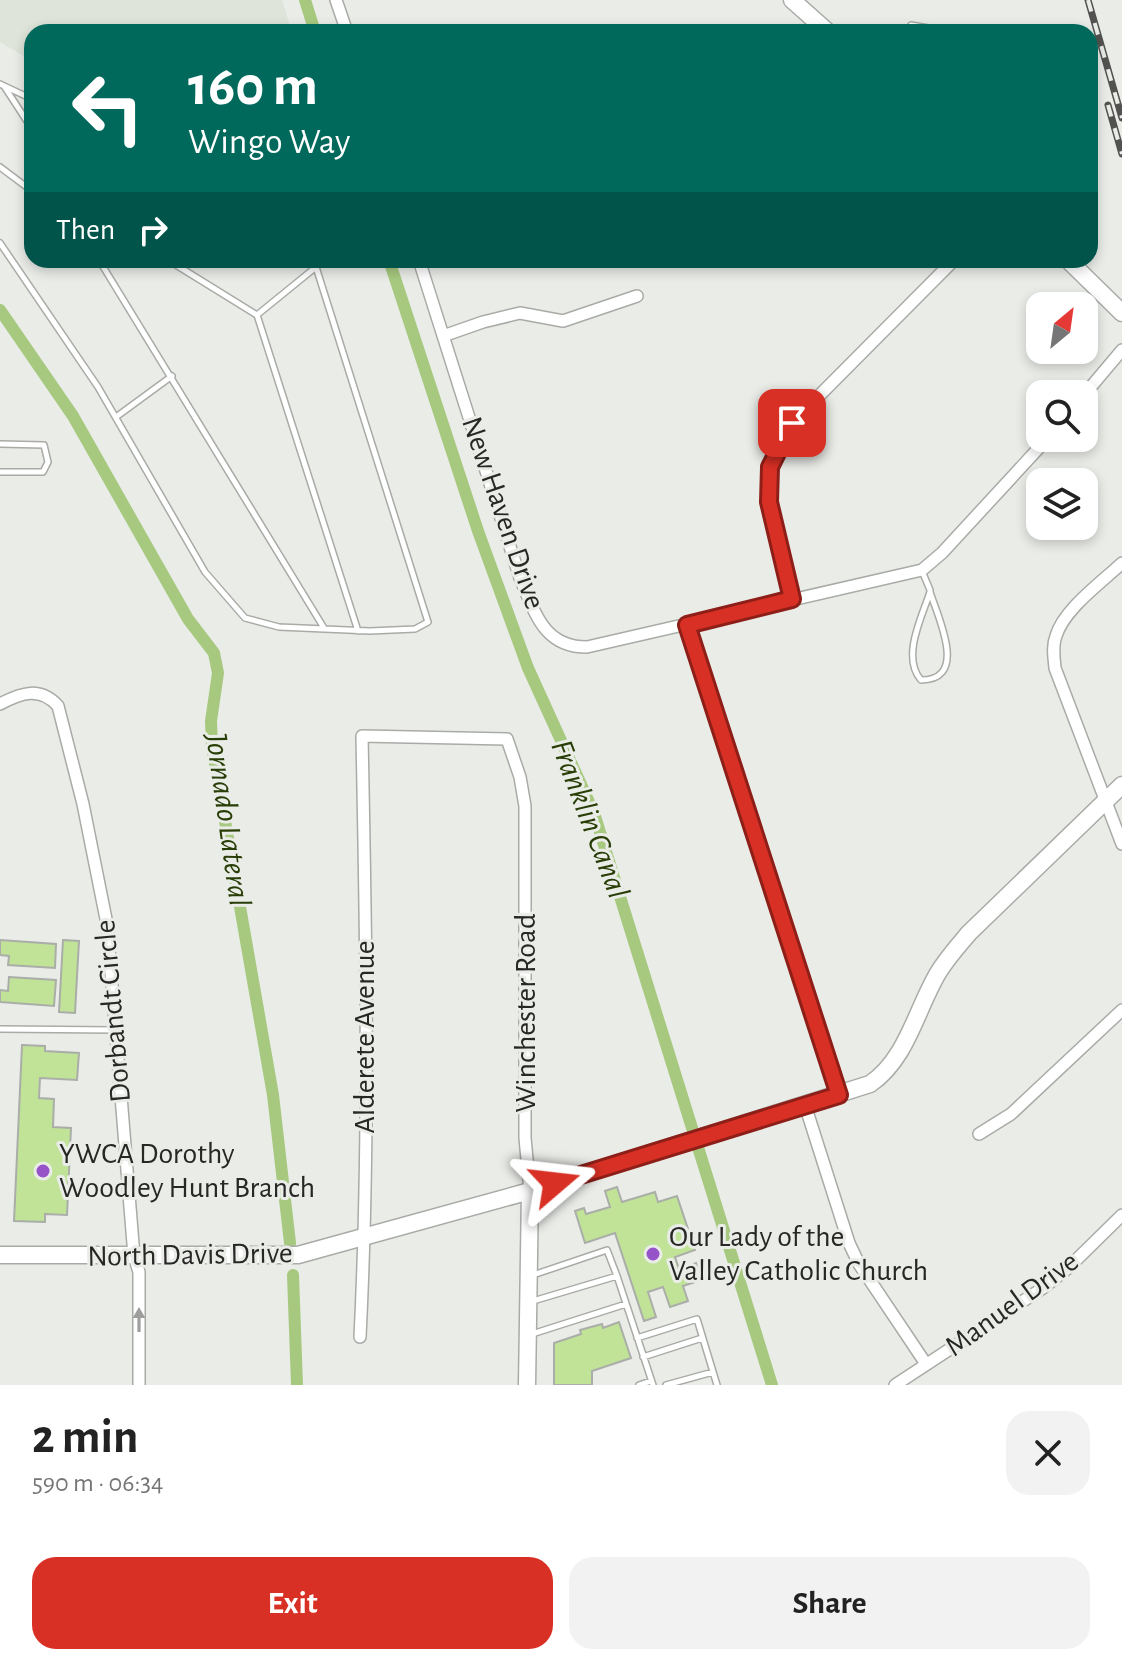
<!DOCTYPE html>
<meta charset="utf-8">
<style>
:root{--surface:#fff;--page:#f2f2f2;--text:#222;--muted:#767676;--accent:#d93025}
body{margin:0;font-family:"Alegreya Sans",sans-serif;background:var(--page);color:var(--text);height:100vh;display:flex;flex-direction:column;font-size:30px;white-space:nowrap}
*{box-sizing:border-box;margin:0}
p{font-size:26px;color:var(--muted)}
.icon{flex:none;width:44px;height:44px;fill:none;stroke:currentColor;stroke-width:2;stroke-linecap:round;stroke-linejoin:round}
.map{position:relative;height:1385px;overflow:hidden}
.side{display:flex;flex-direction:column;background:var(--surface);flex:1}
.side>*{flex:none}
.banner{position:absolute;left:24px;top:24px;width:1074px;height:244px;border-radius:24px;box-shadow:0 4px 12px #0003;background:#00695c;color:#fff;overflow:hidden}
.needle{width:52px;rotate:29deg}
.controls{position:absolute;left:1026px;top:292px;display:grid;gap:16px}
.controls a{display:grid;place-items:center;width:72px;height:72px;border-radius:16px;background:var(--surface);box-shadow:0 4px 12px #0003;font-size:40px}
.pin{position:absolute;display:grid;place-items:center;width:68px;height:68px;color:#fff;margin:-34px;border-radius:16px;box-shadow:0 4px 12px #0006}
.me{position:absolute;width:88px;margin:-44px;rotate:73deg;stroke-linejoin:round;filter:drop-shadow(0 0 6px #0008)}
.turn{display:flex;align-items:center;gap:28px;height:168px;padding:0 32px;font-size:36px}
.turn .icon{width:104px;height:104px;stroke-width:2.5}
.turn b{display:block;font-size:56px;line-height:68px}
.then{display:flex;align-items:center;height:76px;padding:0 32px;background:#0003;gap:16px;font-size:30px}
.round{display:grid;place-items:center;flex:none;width:84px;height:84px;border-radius:24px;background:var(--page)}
.summary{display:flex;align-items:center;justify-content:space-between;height:136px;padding:0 32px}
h1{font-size:48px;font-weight:700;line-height:60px}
.button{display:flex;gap:16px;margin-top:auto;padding:16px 32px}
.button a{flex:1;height:92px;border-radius:24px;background:var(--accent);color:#fff;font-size:32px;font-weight:700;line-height:92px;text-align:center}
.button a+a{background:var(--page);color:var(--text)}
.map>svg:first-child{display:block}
.built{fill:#dee4d9}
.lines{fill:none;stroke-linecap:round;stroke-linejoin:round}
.canal{stroke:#a7c97f;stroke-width:12}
.building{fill:#c0e398;stroke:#aaada8;stroke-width:2}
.lane-casing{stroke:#a9aba7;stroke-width:8}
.street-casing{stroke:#a9aba7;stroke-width:14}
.secondary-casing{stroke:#a9aba7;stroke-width:19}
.lane{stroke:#fff;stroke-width:5}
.street{stroke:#fff;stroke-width:11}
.secondary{stroke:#fff;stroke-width:16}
.rail-casing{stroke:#525251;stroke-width:7}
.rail{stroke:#eaece8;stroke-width:4;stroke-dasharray:12;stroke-linecap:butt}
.oneway{fill:#9e9e9d}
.route-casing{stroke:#8d1f18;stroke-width:20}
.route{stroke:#d93025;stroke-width:14}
.poi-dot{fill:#9753c8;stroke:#eaece8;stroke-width:3}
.labels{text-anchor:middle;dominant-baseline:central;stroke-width:6;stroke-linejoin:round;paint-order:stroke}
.street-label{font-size:30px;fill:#272726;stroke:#eaece8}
.poi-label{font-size:30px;fill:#272726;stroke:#eaece8;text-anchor:start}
.water-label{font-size:32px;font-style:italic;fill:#293e07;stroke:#eaece8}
</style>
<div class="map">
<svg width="1122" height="1385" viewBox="0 0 1122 1385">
<rect width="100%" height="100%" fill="#eaece8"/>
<path class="built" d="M0,0H282L292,32H32V61L0,42Z"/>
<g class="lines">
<path class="canal" d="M305,0L315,32
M389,260L478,531L528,668L594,813L772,1385
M0,310L73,416L188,619L214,653L218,673L211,721L212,747L273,1095L290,1243
M293,1275L297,1385"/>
</g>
<path class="building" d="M0,940L56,944L55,968L8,965L9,956L0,955Z
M63,940L79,941L75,1013L59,1012Z
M9,977L56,980L54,1006L0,1002V990L8,991Z
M22,1045L45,1046V1051L79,1053L77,1080L40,1078L39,1098L54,1099L53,1127L71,1128L67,1215L45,1214V1222L14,1221Z
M617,1187L622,1202L655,1192L658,1202L677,1196L695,1250L675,1257L679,1269L696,1263L701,1280L683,1286L688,1301L670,1307L663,1287L648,1292L656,1317L644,1321L615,1233L585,1243L575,1211L584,1208L586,1214L610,1207L605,1191Z
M619,1322L631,1358L592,1371V1385H554V1343L581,1334L580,1330L602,1324L603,1328Z"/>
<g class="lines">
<g class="lane-casing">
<path id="lane" d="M906,32L911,25L952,32
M0,84L32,99
M4,86L32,129
M0,167L32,191
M0,243L98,387L205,572L245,618L279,627L370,631L415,629L428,622L316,267L304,260
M99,260L324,628
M168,260L257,315L358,631
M257,315L316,267
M116,417L172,376
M0,444L44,445L48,462L43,472H0
M922,571L930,590V592C938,617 969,680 921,680C901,657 922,617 930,592
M0,1029L115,1030
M533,1275L607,1250L617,1276
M533,1301L617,1276L653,1385
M532,1334L626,1304
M637,1338L697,1319L717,1385
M643,1357L702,1338
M639,1385L651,1381
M666,1385L713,1372"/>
</g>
<g class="street-casing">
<path id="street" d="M336,0L347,32
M419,260L520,578C535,612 543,647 587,647L922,570L942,553L1048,438
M443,336L483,322L520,313L563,321L637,296
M1084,395L1122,350
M1122,563C1102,582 1064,609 1056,636C1052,646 1054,657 1055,668L1122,844
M792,599C782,558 762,510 770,468C773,452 784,437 792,423L954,260
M687,625L839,1095
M0,704C21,693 40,686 58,706L83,804L107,924L134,1256L139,1272V1385
M805,1105L849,1243L859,1264L926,1364
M979,1134L1011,1114L1122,1010
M360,1337C370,1137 366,936 362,736L507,739L520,777L525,806V1138L530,1191
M895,1385L1043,1288L1068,1268L1122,1215"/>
</g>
<g class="secondary-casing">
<path id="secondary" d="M792,0L828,32
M1068,260L1122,313
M0,1255H298L530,1191L870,1084C907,1059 916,1010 938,973C947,958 958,946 969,933L1122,785
M527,1385L530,1191"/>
</g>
<use href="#lane" class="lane"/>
<use href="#street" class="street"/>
<use href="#secondary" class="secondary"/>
<g class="rail-casing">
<path id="rail" d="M1088,0L1122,118
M1108,105L1122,154"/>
</g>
<use href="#rail" class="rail"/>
</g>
<defs><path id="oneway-solid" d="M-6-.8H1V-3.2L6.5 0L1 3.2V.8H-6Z" transform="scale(2)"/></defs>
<use class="oneway" href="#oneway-solid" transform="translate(139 1320) rotate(-90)"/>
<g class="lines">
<g class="route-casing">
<path id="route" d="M555,1183L839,1095L687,625L792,599L769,502L770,467L792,423"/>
</g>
<use href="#route" class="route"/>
</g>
<g class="poi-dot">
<circle cx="43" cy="1171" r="8"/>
<circle cx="653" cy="1254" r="8"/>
</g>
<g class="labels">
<g class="street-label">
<text transform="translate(503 513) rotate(71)">New Haven Drive</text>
<text transform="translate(113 1011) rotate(-95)">Dorbandt Circle</text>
<text transform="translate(526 1013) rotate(-90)">Winchester Road</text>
<text transform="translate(365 1037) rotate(-90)">Alderete Avenue</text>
<text transform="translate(190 1255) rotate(-1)">North Davis Drive</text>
<text transform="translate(1012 1304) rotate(-36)">Manuel Drive</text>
</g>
<g class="poi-label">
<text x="59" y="1154">YWCA Dorothy<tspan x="59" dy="34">Woodley Hunt Branch</tspan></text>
<text x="669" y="1237">Our Lady of the<tspan x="669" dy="34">Valley Catholic Church</tspan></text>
</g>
<g class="water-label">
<text transform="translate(590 819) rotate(69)">Franklin Canal</text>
<text transform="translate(228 820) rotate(82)">Jornado Lateral</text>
</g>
</g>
</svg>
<div class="controls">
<a><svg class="needle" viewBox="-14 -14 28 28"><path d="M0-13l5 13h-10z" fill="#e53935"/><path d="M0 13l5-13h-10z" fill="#767676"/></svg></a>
<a><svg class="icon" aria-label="search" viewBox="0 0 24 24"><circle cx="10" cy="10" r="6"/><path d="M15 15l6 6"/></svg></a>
<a><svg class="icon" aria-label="layers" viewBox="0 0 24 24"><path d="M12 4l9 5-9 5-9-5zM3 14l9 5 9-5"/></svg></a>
</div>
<div class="pin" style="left:792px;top:423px;background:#d93025"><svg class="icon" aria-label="arrive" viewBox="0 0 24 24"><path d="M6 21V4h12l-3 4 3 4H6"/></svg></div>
<svg class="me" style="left:555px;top:1183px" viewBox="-20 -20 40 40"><path d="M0-17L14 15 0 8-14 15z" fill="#d93025" stroke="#fff" stroke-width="4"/></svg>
<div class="banner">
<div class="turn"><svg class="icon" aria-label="left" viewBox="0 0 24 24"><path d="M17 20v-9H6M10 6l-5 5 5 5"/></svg><div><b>160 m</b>Wingo Way</div></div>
<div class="then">Then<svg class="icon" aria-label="right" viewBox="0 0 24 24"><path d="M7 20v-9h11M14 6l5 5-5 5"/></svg></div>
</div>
</div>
<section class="side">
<div class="summary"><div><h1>2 min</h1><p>590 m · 06:34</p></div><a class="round"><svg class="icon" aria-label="close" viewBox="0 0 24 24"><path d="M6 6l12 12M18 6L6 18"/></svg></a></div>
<div class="button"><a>Exit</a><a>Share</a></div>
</section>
